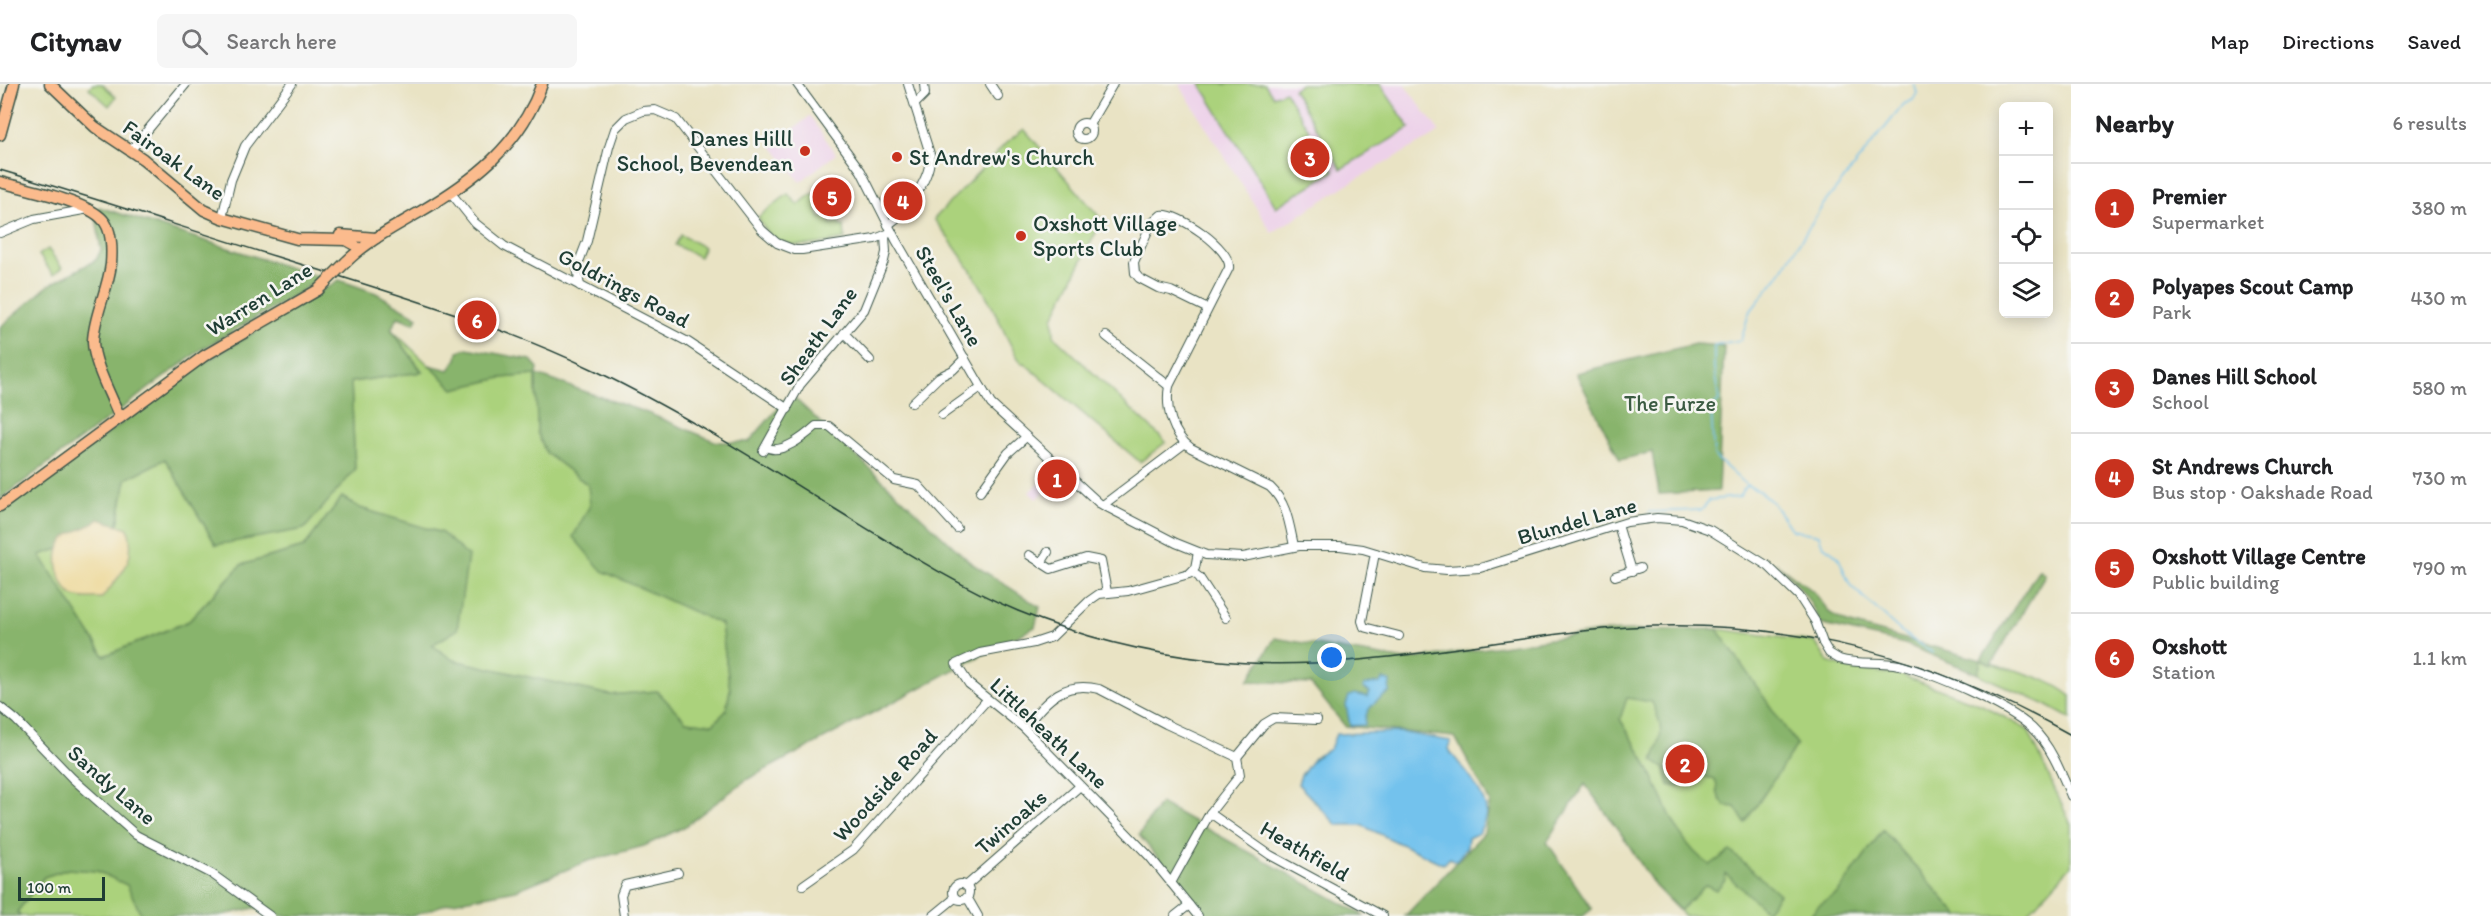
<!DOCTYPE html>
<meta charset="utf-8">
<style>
:root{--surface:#fff;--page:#f6f6f6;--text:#202124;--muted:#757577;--line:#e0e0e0;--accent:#c8321e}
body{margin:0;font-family:Itim,sans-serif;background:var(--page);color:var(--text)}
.controls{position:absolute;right:18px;top:18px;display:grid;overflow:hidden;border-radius:9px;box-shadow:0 3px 15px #0003}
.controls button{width:54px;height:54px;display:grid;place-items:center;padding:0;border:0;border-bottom:2px solid var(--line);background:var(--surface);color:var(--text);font:30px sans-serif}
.scale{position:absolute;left:18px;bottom:15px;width:87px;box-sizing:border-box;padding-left:6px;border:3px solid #1f3d34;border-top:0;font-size:16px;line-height:21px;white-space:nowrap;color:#1f3d34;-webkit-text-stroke:4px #f6f6f2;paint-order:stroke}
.you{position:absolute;left:1332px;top:574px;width:21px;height:21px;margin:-15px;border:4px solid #fff;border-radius:50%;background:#1a73e8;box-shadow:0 0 0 9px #1a73e833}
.badge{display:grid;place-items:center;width:39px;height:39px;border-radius:50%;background:var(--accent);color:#fff;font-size:20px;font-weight:700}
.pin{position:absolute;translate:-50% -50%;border:3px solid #fff;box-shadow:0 2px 6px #0006}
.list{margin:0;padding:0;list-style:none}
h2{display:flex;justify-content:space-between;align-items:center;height:78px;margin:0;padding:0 24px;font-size:26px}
h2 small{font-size:20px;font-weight:400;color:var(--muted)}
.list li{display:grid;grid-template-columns:39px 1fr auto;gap:18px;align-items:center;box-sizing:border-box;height:90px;padding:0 24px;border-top:2px solid var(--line)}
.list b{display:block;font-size:22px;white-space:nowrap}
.list p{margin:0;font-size:20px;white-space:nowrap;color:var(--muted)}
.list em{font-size:20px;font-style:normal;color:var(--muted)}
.icon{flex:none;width:33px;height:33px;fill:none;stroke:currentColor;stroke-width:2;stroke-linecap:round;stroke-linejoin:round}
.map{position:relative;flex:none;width:2071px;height:832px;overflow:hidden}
header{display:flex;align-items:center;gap:36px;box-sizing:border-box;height:84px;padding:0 30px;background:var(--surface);border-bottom:2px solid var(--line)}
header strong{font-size:28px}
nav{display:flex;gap:33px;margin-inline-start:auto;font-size:21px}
.search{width:420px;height:54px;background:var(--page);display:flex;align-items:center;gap:15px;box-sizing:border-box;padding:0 21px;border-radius:9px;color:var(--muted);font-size:22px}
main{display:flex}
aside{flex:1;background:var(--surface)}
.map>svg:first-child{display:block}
.built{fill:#edd1e9}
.green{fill:#abd27c;stroke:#658858;stroke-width:1.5}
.forest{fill:#88b46c;stroke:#547850;stroke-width:1.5}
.sand{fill:#eeda9e;stroke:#868c69;stroke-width:1.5}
.water{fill:#73c2ed;stroke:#498090;stroke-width:1.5}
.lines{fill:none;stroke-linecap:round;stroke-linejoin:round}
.stream{stroke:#73c2ed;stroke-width:1.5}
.minor-casing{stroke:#3d564a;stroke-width:10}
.major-casing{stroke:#3d564a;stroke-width:13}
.minor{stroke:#fff;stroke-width:8}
.major{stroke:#fbbb8d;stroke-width:10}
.rail{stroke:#1f3d34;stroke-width:1.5}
.minor-bridge-casing{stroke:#3d564a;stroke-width:10;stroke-linecap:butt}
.major-bridge-casing{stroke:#3d564a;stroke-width:13;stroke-linecap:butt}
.minor-bridge{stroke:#fff;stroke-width:8}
.major-bridge{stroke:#fbbb8d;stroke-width:10}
.poi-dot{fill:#c8321e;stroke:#f6f6f2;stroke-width:2}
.labels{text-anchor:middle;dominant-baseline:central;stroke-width:5;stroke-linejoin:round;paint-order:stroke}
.poi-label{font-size:22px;fill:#1f3d34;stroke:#f6f6f2;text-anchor:start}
.street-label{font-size:22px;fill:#1f3d34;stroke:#f6f6f2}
.park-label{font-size:22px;fill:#3b5b42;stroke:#f6f6f2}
</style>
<header>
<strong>Citynav</strong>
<div class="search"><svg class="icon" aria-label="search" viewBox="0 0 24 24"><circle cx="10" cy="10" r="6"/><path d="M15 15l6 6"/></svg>Search here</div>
<nav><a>Map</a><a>Directions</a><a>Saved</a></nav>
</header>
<main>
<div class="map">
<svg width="2071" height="832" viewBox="0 0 2071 832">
<rect width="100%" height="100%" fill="#f6f6f2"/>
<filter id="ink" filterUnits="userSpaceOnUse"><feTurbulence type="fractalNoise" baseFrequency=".0167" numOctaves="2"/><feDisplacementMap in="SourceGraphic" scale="12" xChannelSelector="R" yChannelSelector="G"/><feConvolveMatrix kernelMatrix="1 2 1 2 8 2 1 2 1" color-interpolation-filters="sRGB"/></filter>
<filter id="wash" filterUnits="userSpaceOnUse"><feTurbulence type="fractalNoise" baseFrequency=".008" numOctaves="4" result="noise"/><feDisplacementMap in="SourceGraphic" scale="24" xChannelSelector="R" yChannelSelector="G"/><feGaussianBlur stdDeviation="1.35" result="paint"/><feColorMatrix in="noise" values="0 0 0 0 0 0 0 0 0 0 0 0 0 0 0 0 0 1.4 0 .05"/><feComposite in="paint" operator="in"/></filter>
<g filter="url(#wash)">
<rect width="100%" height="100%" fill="#e9e3c4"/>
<g class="built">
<path d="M1179,0h225l36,48 -92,52 -76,49z"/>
<path d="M810,32l26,38 -36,28 -28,-36z"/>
<path d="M1056,387l9,7 -29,21 -7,-7z"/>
</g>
<g class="green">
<path d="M93,0h9l14,13 -7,9 -20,-18z"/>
<path d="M1200,0h65l8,12 12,-5 49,80 -58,36z"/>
<path d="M1301,0h79l30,44 -69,41 -48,-80z"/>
<path d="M1024,45l78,91 -49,98 1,18 112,106 -26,20 -116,-99 -2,1c-15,-21 -22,-45 -35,-67 -15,-27 -34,-53 -53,-78l72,-76z"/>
<path d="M820,108l4,14 -7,3 3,9 8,-2 3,8 8,-2 1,4h4l1,13c-32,6 -70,17 -87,-22l30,-23 10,11 12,-10z"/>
<path d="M681,151l23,12 -5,10 -24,-12z"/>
<path d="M48,165l14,19 -9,7 -14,-20z"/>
<path d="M391,245l63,60 47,-11 35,-3 1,57 9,21 42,32 15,86 118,53 9,66 -4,21 -13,13 -27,-3 -29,-30 -47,4 -157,-35 -22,-15 11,-112 -82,-25 -18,-11 -38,50 -63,18 -52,56 -85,35 -65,-101 78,-25 9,-51 39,-20 51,86 139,-75 -4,-88 72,-10z"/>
<path d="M1717,545l98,13 13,20 23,7 50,6 81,30 46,25 43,95v41l-46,50h-66l-76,-86 -45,63 -19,12 -10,11h-125l-29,-30 -30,-47 -40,-55 6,-95z"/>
<path d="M1981,576c12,6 24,8 37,11 20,6 37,12 53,25v23l-25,-14 -68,-31z"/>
<path d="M68,785l29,2 30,14 15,31h-122l-3,-4 27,-35z"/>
</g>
<g class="forest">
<path d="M99,123l220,70 -17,14 -100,58 -202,150v-172l49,-42 47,-25 5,-10 -5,-33z"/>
<path d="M339,196l37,13 42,24 -4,6 -16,-6 -7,12 31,43 -71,10 4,88 -51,59 -88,16 -51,-86 -39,20 -9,51 -77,25 64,101 85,-35 52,-56 63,-18 38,-50 18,11 82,25 26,23 -11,74 -25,15 21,15 157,35 47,-4 29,30 27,3 13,-13 4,-21 -9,-66 -119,-53 -29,-34 17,-32 -2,-20 -42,-32 -9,-21 -1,-57 -35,3 -47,11 -25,-24 20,5 8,-11 1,-7 9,-4 64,12 7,8 -1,7 113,39 67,28h32l41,-48 181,169 69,44 -5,20 -289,153 -62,47 -40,19 -56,15 -72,29 -68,13 -35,13h-130l-28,-8 -37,8h-76l-15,-31 -30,-14 -29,-2 -24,8 -27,35 3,4h-20v-404l207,-151z"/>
<path d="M1695,260l29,2 -6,145 -59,3 -7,-42 -32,8 -44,-87z"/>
<path d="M1776,479l38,29 16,21 17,10 134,37 58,-91 6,6 -54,90 -10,-5 -3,14 -73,-30 -85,-20c-9,-25 -24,-43 -44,-61z"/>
<path d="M1717,545l80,116 -52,78 -10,-16 -10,-1c-19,-21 8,-28 -36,-31l-9,12 -11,-2 -4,-16 -12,-8c10,-28 11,-31 -1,-59l-25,-4 -7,21c7,12 15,24 22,36 20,36 32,87 68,110l20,-14 49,43 -13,17 -40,-37 -1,6 -9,10 -10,-5 -26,25 -25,-24 -30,-47 -40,-55 -38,58 45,67 -9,7h-178l79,-83 6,-31 -35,-65 -110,-11 -34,-42 -63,-3 27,-43 130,22 194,-28z"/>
<path d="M1160,719l205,113h-160l-66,-81z"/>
<path d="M1883,746l76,86h-150l10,-11 19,-12z"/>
</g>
<path class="sand" d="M99,435l29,9c9,35 -6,44 -26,70 -8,0 -21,1 -28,-2 -15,-8 -21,-38 -13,-52 8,-15 27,-14 38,-25z"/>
<g class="water">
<path d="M1382,595l8,2 -1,12c-13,7 -25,16 -24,32l-15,1 -4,-21 3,-9 6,-2 12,3 3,-5 -7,-4 1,-3 16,-2z"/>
<path d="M1400,648l51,9 -3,8c11,15 41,47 38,66 -1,6 -5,13 -7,18l-11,5 -1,9 -11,14 -6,-3 -7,6 -82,-39h-24l-39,-41 3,-9 13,-17 16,-9 6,-15z"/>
</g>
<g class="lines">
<g class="stream">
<path d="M1914,0l3,9 -4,7 -9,4 -81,101 -44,70 -30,38 -8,27 -27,5v24l5,32 -8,8 3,47 32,29 13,6 13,11 20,28 27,5c2,14 10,12 18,21 3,2 10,24 14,30l53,48 29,19"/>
<path d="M1649,428l53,-2 7,-10 30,-3 7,-11"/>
</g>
</g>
</g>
<g filter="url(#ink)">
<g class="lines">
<defs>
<g id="minor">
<path d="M797,0l64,87 35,69 95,164 108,99 77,40 30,12 37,2 56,-11h41l23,3 62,19 22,2 33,-2 147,-46 30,-4 25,2 28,10 58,36 31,30 16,25"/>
<path d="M990,0l8,12"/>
<path d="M915,20l10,-10 -1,-10"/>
<circle cx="1084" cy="47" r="8"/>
<path d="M1089,41l24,-41"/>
<path d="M131,66l55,-66"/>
<path d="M451,109l24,30 29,23 184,96 100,67"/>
<path d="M222,134l9,-38 14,-34 47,-62"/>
<path d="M888,141c19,-13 44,-48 42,-71l-22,-70"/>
<path d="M0,149l34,-14 55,-10"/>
<path d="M580,202l-3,-19 10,-26 22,-94 6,-18 11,-11 17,-7 12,-1 21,9 86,111 15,13 18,7h7l73,-11 17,-7"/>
<path d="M1208,225l-37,-18 -13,-3 -19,-10 -4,-5 -1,-11 17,-38 10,-9c17,-3 71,34 68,53l-60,118c-4,22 3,48 22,62l79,39c17,16 19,36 24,59"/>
<path d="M844,249l26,27"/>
<path d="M1106,252l63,50"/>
<path d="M912,319l27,-26 14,-7 12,-12"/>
<path d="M942,331l39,-28"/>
<path d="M766,363c14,9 39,-11 50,-21h13l65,54 24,5 39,43"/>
<path d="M763,367l37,-66 64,-75 20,-49 2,-9 -1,-16"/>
<path d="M980,408l28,-39 18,-16"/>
<path d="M1103,421l81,-61"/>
<path d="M1618,441l14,46"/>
<path d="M1375,469l-13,68 2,6 35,9"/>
<path d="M1029,471l22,14 35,-11 15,3 6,31"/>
<path d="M1041,479l7,-11"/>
<path d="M1192,488l7,5 27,41"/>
<path d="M1615,492l25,-8"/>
<path d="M1823,559l6,10 10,6c20,6 40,2 60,6 34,8 108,40 133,63 19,18 29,44 39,68"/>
<path d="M0,623l16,13 56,58 64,57 76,39 58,42"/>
<path d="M1024,644c22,-26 37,-48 75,-39l67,35 71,33 3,18 -30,38 -39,70"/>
<path d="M1237,673l27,-33 10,-6 43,2"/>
<path d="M1210,729l60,42 113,61"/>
<circle cx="961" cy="808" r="8"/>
<path d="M803,801l50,-35 134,-150"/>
<path d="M966,802l114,-100"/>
<path d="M967,813l11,19"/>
<path d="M624,832l-3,-21 4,-10 53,-12"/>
<path d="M933,832l22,-18"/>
<path d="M1175,832l14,-11"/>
<path d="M1198,832l-48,-59 -126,-129 -55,-44 -13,-20 24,-11 54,-10 18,-6 37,-36 10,-7 29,-3 61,-17 6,-6 3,-16"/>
</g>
<g id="major">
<path d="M50,0l45,43 48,32 61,51 18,8 75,21 49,1 9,5 4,5"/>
<path d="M0,51l14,-51"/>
<path d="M0,98c25,7 87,19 103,38 9,10 9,31 8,44 -3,26 -17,51 -18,77 0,22 19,56 27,77"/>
<path d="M340,151l36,3"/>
<path d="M346,178c21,-21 47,-34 72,-49 55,-32 102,-67 124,-129"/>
<path d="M0,422l204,-150 114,-66"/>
</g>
</defs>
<use href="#minor" class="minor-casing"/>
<use href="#major" class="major-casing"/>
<use href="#minor" class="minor"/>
<use href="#major" class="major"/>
<path class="rail" d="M0,86c95,28 190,60 284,89 106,33 212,64 312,112 82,40 161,89 239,138 59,36 119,75 183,102 61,25 126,42 192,49 125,14 250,-15 373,-29 178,-20 333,17 488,104"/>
<defs>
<path id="minor-bridge" d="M1815,537l8,22"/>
<path id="major-bridge" d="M318,206l28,-28"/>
</defs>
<use href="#minor-bridge" class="minor-bridge-casing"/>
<use href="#major-bridge" class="major-bridge-casing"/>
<use href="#minor-bridge" class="minor-bridge"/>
<use href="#major-bridge" class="major-bridge"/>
</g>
</g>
<g class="poi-dot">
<circle cx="805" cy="67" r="6"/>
<circle cx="897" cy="73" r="6"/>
<circle cx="1021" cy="152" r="6"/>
</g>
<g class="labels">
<g class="poi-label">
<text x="793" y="54" text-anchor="end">Danes Hilll<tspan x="793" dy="25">School, Bevendean</tspan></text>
<text x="909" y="73">St Andrew's Church</text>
<text x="1033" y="139">Oxshott Village<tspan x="1033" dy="25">Sports Club</tspan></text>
</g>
<g class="street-label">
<text transform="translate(174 76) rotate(36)">Fairoak Lane</text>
<text transform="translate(624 204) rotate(28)">Goldrings Road</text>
<text transform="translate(949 212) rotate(60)">Steel's Lane</text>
<text transform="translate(259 215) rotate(-32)">Warren Lane</text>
<text transform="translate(818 252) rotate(-54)">Sheath Lane</text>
<text transform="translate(1577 437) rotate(-16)">Blundel Lane</text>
<text transform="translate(1049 649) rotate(43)">Littleheath Lane</text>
<text transform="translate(112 701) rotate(41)">Sandy Lane</text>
<text transform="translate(885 701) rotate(-48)">Woodside Road</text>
<text transform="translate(1011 738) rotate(-41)">Twinoaks</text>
<text transform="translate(1305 767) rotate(30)">Heathfield</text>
</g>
<g class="park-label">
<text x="1670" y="319">The Furze</text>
</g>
</g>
</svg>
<div class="controls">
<button>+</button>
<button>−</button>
<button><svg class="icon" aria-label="locate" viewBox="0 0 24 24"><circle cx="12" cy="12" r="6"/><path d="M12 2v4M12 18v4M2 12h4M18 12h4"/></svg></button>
<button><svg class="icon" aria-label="layers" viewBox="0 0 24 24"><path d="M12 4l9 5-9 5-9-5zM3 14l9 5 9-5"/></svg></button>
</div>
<div class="scale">100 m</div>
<div class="you"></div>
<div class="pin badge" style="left:1057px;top:395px">1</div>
<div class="pin badge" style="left:1685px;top:680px">2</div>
<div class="pin badge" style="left:1310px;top:74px">3</div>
<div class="pin badge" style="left:903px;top:117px">4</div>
<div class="pin badge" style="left:832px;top:113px">5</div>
<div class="pin badge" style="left:477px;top:236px">6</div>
</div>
<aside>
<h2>Nearby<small>6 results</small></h2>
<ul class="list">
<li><span class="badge">1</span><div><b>Premier</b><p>Supermarket</p></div><em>380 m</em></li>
<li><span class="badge">2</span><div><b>Polyapes Scout Camp</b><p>Park</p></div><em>430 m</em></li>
<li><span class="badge">3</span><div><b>Danes Hill School</b><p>School</p></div><em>580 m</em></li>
<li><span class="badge">4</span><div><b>St Andrews Church</b><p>Bus stop · Oakshade Road</p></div><em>730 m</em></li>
<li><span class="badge">5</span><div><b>Oxshott Village Centre</b><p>Public building</p></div><em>790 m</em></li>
<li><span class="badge">6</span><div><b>Oxshott</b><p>Station</p></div><em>1.1 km</em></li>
</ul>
</aside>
</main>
